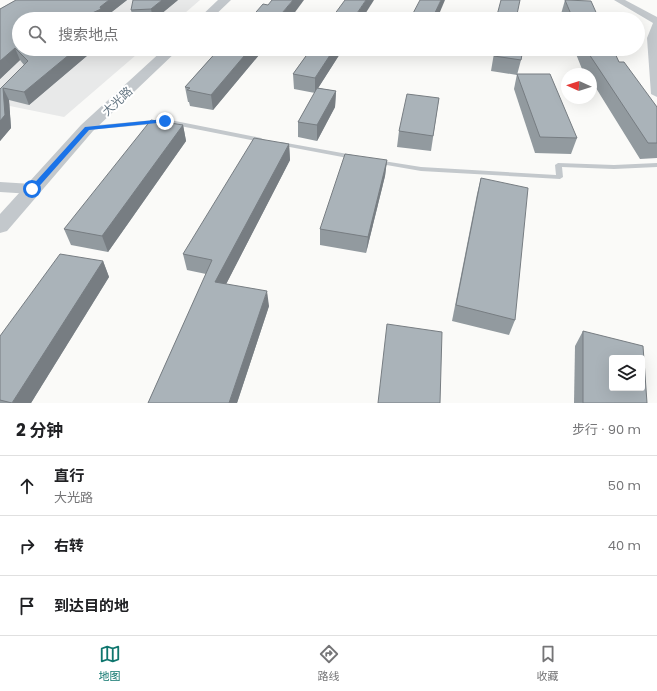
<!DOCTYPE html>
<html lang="zh">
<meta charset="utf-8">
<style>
:root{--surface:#fff;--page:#f6f6f6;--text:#202124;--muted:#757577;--line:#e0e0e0;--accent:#0f766e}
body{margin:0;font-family:Poppins,"Noto Sans SC",sans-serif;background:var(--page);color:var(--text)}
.controls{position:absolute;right:12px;bottom:12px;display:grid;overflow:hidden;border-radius:4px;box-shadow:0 4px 16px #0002}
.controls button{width:36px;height:36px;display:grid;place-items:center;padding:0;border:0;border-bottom:1px solid var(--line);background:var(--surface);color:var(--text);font:20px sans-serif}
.compass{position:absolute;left:561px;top:68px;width:36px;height:36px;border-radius:50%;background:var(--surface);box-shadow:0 4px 16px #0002;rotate:273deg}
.stop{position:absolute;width:12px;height:12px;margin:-9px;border:3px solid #1a73e8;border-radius:50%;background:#fff}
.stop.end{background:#1a73e8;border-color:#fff;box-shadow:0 1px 4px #0008}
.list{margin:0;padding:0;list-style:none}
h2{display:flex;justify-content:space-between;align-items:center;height:52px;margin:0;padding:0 16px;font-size:17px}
h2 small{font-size:13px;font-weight:400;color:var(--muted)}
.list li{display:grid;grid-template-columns:26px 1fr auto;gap:12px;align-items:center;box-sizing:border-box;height:60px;padding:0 16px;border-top:1px solid var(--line)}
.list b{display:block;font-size:15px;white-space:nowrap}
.list p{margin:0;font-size:13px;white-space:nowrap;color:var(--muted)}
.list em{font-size:13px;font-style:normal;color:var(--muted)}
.icon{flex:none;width:22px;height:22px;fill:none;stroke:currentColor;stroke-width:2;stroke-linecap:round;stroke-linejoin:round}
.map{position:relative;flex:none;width:657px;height:403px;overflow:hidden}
.search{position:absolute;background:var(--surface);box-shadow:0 4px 16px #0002;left:12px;right:12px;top:12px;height:44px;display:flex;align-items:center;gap:10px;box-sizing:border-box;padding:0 14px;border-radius:22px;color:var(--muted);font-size:15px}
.sheet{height:232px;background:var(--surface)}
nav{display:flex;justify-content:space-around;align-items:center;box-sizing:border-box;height:56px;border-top:1px solid var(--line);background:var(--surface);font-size:11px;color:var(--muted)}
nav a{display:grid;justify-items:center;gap:2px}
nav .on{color:var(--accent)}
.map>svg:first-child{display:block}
.built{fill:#e8e9e9}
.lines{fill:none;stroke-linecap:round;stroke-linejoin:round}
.service{fill:#c3c8cc;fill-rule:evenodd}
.minor{fill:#c3c8cc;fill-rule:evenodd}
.tertiary{fill:#c3c8cc;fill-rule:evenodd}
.wall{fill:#929a9f}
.shaded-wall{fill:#777d82}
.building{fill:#aab3b9;stroke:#777d82;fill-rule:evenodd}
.route{fill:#1a73e8}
.labels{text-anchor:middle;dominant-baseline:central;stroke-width:4;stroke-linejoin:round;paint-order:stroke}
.street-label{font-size:12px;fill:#657683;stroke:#fff}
</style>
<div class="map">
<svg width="657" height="403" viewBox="0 0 657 403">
<rect width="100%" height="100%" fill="#fafaf8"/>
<g class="built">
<path d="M86,0h114l-22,19h-121z"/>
<path d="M0,39l19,10h124l-79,68 -64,-13z"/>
</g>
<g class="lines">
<g class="service">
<path d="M165,119l96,19 3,2 -3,2 -96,-19 -77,7 -3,-2 3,-2z"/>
<path d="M281,142l72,13 3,2 -3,2 -74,-14 -1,-1 1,-1z"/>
<path d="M377,160l44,7 135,8 -1,-10 3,-2 56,2 43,-2v4l-43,2 -52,-2 1,10 -3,2 -139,-8 -46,-8 -1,-1 1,-1z"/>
</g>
<g class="minor">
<path d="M614,0h11l32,17v80l-6,-3 -4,-56 6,-15z"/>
<path d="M0,182l32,2 5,2 2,3 -2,3 -5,2 -32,-2z"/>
</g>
<g class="tertiary">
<path d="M218,0h13l-20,19h-13z"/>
<path d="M164,49h15l-86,82 -86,100 -7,2v-19l81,-89z"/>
</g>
</g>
<g class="wall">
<path d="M16,0h111l-23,18v1h-85l69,36 -59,50 -20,-5 2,28 -11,13v-52l24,-24 -4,-5 -20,19v-70z"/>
<path d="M178,0l-23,19h-22l-2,-9z"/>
<path d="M565,0l34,19h-36l-2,-5z"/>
<path d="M219,49h45l-51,61 -23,-4 -1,-4h-1l-3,-15z"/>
<path d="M311,49h32l-25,39 18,3 -1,16 -18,34 -19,-4v-15l17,-29 -21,-4 -1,-15z"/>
<path d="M493,49h30l-2,11 -4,15 -26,-4 3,-18h-2z"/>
<path d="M574,49h39l6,13 38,45v51l-17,1 -49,-79v-6h-4l-3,-5h-2z"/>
<path d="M517,74l60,64 -6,16 -36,-1 -21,-64z"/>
<path d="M439,98l-8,53 -34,-4 2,-16z"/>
<path d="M183,125l3,16 -78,111 -37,-7 -7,-16z"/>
<path d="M289,144l1,16 -64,124 43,22 -32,97h-89l58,-129 -19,-4 -4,-16z"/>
<path d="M387,160l-2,16 -19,77 -46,-8v-16z"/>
<path d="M481,178l34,142 -6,15 -57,-14 25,-127z"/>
<path d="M103,261l6,16 -78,126h-31v-67z"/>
<path d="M583,331l64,72h-73l1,-57z"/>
</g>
<g class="shaded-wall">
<path d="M109,0h18l-23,18v1h-25l21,-12z"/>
<path d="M162,0h16l-23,19h-2l-2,-10z"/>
<path d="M293,0h11l-14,19h-13z"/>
<path d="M366,0h8l-12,19h-9z"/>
<path d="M441,0h4l-8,19h-5z"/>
<path d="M15,48l5,12 -20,19v-18z"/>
<path d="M76,49h10l2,6 -59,50 -5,-13z"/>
<path d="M250,49h14l-51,61 -2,-15z"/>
<path d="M334,49h9l-28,44v-15z"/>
<path d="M3,88l6,12 2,28 -11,13v-20z"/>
<path d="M336,91l-1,16 -18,34v-16z"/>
<path d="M183,125l3,16 -78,111 -6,-16z"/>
<path d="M289,144l1,16 -71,138 -4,-16z"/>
<path d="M387,160l-2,16 -19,77 2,-16z"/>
<path d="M103,261l6,16 -78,126h-19z"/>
<path d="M267,291l2,15 -32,97h-8z"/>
</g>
<g class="building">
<path d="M16,0h93l-9,7 1,2 -22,10h-60v30h57l-52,43 -21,-4 2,27 -5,6v-32l28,-28 -13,-13 -15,13v-52z"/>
<path d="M133,0h29l-11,9 -20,1z"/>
<path d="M272,0h21l-16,19h-27l13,-15 5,1z"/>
<path d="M345,0h21l-13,19h-22z"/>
<path d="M420,0h21l-9,19h-22z"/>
<path d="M501,0h19l-4,19h-20z"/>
<path d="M565,0l26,1 8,18h-26z"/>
<path d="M219,49h31l-39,46 -24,-5 3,-2 -5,-1z"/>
<path d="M311,49h23l-19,29 -22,-4z"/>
<path d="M495,49h28l-2,11 -27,-4z"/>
<path d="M585,49h28l6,13h5l33,45v36h-9l-59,-89h-2z"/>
<path d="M517,74h33l27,64 -37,-1z"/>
<path d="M317,88l19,3 -19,34 -19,-3z"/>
<path d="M407,94l32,4 -6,38 -34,-5z"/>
<path d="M151,120l32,5 -81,111 -38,-7z"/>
<path d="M254,138l35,6 -74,138 52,9 -38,112h-81l64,-143 -29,-6z"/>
<path d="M345,154l42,6 -19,77 -48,-8z"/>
<path d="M481,178l47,10 -13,132 -59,-15z"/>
<path d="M60,254l43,7 -91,142 -12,-3v-64z"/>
<path d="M387,324l55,8 -2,71h-62z"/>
<path d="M583,331l60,15 4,57h-64zM612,358h30v30h-30z"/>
</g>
<path class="route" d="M165,119l2,3 -78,8 -54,61 -6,-2 56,-62z"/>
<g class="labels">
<g class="street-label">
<text transform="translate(117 101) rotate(-43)">大光路</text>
</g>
</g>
</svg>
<div class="controls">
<button><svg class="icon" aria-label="layers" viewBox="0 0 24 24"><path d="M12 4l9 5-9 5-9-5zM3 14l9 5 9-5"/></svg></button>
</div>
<svg class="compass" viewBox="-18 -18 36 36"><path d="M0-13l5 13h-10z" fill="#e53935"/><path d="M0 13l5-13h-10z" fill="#757577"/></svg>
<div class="stop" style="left:32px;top:189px"></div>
<div class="stop end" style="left:165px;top:121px"></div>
<div class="search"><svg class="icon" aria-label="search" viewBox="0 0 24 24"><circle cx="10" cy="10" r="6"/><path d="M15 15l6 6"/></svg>搜索地点</div>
</div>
<section class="sheet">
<h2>2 分钟<small>步行 · 90 m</small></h2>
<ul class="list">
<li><svg class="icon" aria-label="ahead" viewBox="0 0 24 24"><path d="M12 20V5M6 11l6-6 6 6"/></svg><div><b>直行</b><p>大光路</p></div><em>50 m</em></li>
<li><svg class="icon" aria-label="right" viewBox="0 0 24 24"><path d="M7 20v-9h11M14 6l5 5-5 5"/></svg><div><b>右转</b></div><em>40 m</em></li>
<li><svg class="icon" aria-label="arrive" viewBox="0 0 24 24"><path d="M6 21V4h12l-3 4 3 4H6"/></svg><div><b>到达目的地</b></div></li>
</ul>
</section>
<nav>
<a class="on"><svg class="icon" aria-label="map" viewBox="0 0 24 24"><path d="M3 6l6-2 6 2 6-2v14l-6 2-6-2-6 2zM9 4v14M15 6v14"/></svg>地图</a>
<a><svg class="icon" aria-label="directions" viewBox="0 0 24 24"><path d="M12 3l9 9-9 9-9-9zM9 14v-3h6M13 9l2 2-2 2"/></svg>路线</a>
<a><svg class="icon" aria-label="saved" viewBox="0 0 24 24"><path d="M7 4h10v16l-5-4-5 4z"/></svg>收藏</a>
</nav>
